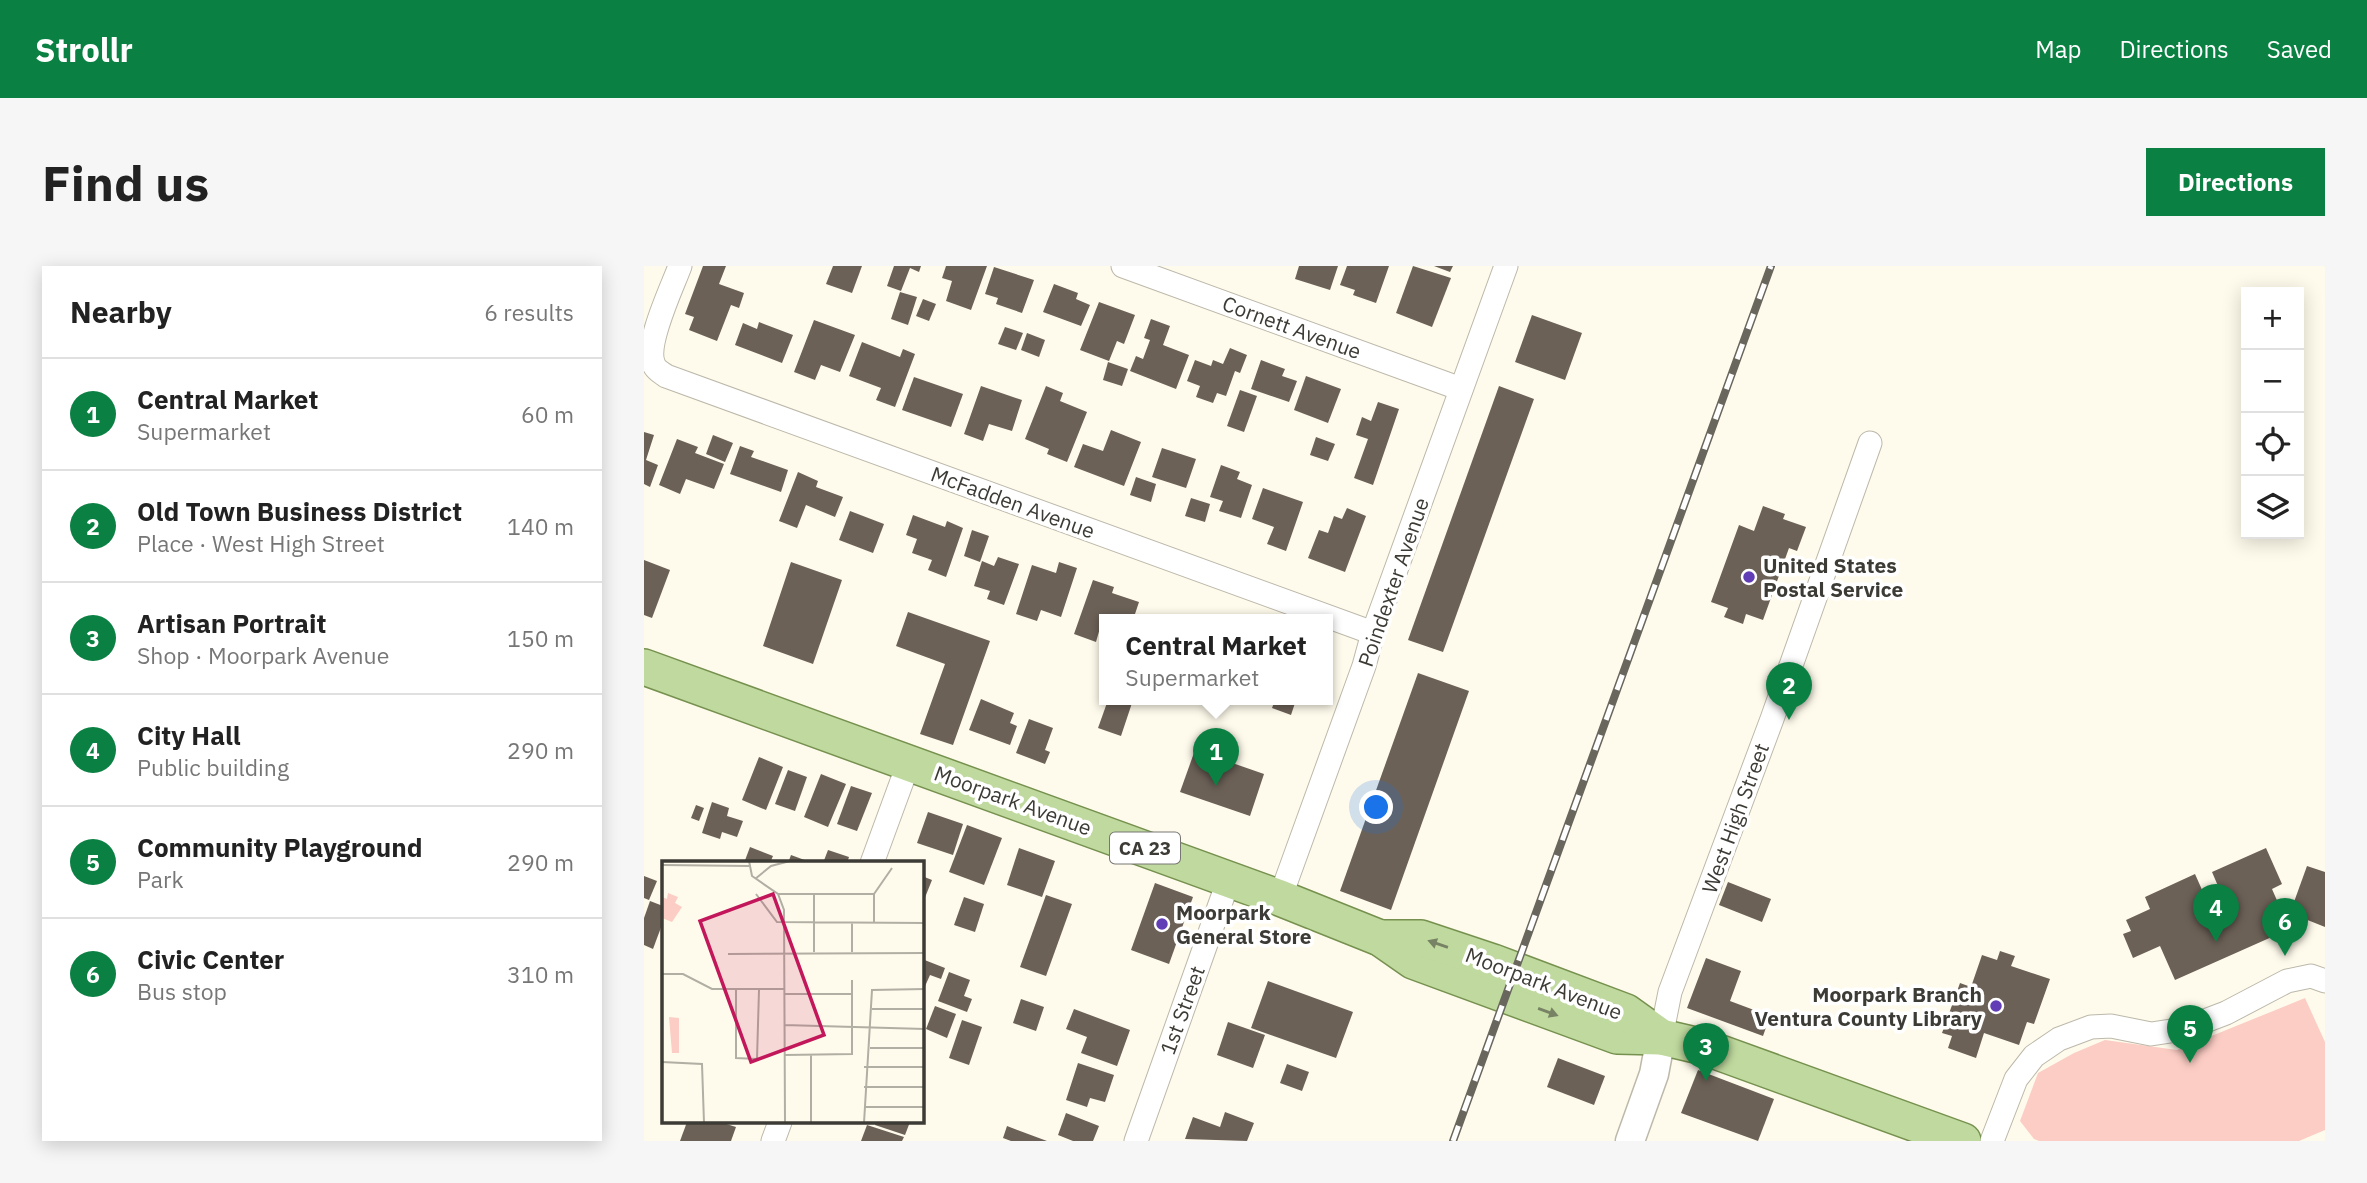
<!DOCTYPE html>
<meta charset="utf-8">
<style>
:root{--surface:#fff;--page:#f6f6f6;--text:#222;--muted:#767676;--line:#e0e0e0;--accent:#0b8043}
body{margin:0;font-family:"IBM Plex Sans",sans-serif;background:var(--page);color:var(--text)}
.controls{position:absolute;right:21px;top:21px;display:grid;overflow:hidden;border-radius:0px;box-shadow:0 4px 18px #0003}
.controls button{width:63px;height:63px;display:grid;place-items:center;padding:0;border:0;border-bottom:2px solid var(--line);background:var(--surface);color:var(--text);font:35px sans-serif}
.you{position:absolute;left:733px;top:542px;width:24px;height:24px;margin:-18px;border:5px solid #fff;border-radius:50%;background:#1a73e8;box-shadow:0 0 0 10px #1a73e833}
.badge{display:grid;place-items:center;width:46px;height:46px;border-radius:50%;background:var(--accent);color:#fff;font-size:23px;font-weight:700}
.pin{position:absolute;translate:-50% -58px;filter:drop-shadow(0 2px 4px #0008)}
.pin::after{content:'';position:absolute;top:37px;width:24px;height:21px;background:inherit;clip-path:polygon(0 0,100% 0,50% 100%)}
.popup{position:absolute;left:455px;top:348px;width:234px;height:91px;box-sizing:border-box;display:grid;place-content:center;border-radius:0px;background:var(--surface);filter:drop-shadow(0 2px 5px #0005);font-size:23px;white-space:nowrap;color:var(--muted)}
.popup b{font-size:26px;color:var(--text)}
.popup::after{content:'';position:absolute;left:50%;top:100%;margin-left:-14px;border:14px solid transparent;border-top-color:var(--surface)}
.list{margin:0;padding:0;list-style:none}
h2{display:flex;justify-content:space-between;align-items:center;height:91px;margin:0;padding:0 28px;font-size:30px}
h2 small{font-size:23px;font-weight:400;color:var(--muted)}
.list li{display:grid;grid-template-columns:46px 1fr auto;gap:21px;align-items:center;box-sizing:border-box;height:112px;padding:0 28px;border-top:2px solid var(--line)}
.list b{display:block;font-size:26px;white-space:nowrap}
.list p{margin:0;font-size:23px;white-space:nowrap;color:var(--muted)}
.list em{font-size:23px;font-style:normal;color:var(--muted)}
.icon{flex:none;width:38px;height:38px;fill:none;stroke:currentColor;stroke-width:2;stroke-linecap:round;stroke-linejoin:round}
.map{position:relative;flex:none;width:1681px;height:875px;overflow:hidden;border-radius:0px}
header{display:flex;align-items:center;gap:42px;box-sizing:border-box;height:98px;padding:0 35px;background:var(--accent);color:#fff}
header strong{font-size:33px}
nav{display:flex;gap:38px;margin-inline-start:auto;font-size:24px}
.intro{display:flex;align-items:center;justify-content:space-between;box-sizing:border-box;height:168px;padding:0 42px}
h1{margin:0;font-size:49px}
.button{padding:18px 32px;border-radius:0px;background:var(--accent);color:#fff;font-size:24px;font-weight:700}
main{display:flex;gap:42px;padding:0 42px}
aside{flex:1;background:var(--surface);border-radius:0px;box-shadow:0 4px 18px #0003}
.map>svg:first-child{display:block}
.green{fill:#fccdc4}
.building{fill:#6c6157}
.lines{fill:none;stroke-linecap:round;stroke-linejoin:round}
.minor-casing{stroke:#bcb8aa;stroke-width:25}
.tertiary-casing{stroke:#bcb8aa;stroke-width:31}
.primary-casing{stroke:#76914f;stroke-width:38}
.minor{stroke:#fff;stroke-width:23}
.tertiary{stroke:#fff;stroke-width:28}
.primary{stroke:#bfd99e;stroke-width:35}
.rail-casing{stroke:#69665e;stroke-width:8}
.rail{stroke:#fff;stroke-width:5;stroke-dasharray:16;stroke-linecap:butt}
.oneway{fill:#788264}
.poi-dot{fill:#613eb6;stroke:#fff;stroke-width:2.5}
.labels{text-anchor:middle;dominant-baseline:central;stroke-width:7;stroke-linejoin:round;paint-order:stroke}
.shield{fill:#fff;stroke:#777672;stroke-width:2}
.shield-label{font-size:19px;font-weight:bold;fill:#3d3b35}
.street-label{font-size:21px;fill:#3d3b35;stroke:#fff}
.poi-label{font-size:21px;font-weight:bold;fill:#3d3b35;stroke:#fff;text-anchor:start}
.inset-road{fill:none;stroke:#b1aea3;stroke-width:2}
.view{fill:#c2185b;fill-opacity:0.15;stroke:#c2185b;stroke-width:3.5}
.inset-edge{fill:none;stroke:#3d3b35;stroke-width:3.5}
</style>
<header>
<strong>Strollr</strong>
<nav><a>Map</a><a>Directions</a><a>Saved</a></nav>
</header>
<div class="intro"><h1>Find us</h1><a class="button">Directions</a></div>
<main>
<aside>
<h2>Nearby<small>6 results</small></h2>
<ul class="list">
<li><span class="badge">1</span><div><b>Central Market</b><p>Supermarket</p></div><em>60 m</em></li>
<li><span class="badge">2</span><div><b>Old Town Business District</b><p>Place · West High Street</p></div><em>140 m</em></li>
<li><span class="badge">3</span><div><b>Artisan Portrait</b><p>Shop · Moorpark Avenue</p></div><em>150 m</em></li>
<li><span class="badge">4</span><div><b>City Hall</b><p>Public building</p></div><em>290 m</em></li>
<li><span class="badge">5</span><div><b>Community Playground</b><p>Park</p></div><em>290 m</em></li>
<li><span class="badge">6</span><div><b>Civic Center</b><p>Bus stop</p></div><em>310 m</em></li>
</ul>
</aside>
<div class="map">
<svg width="1681" height="875" viewBox="0 0 1681 875">
<rect width="100%" height="100%" fill="#fffbec"/>
<path class="green" d="M1661,732l20,44v88l-26,11h-260l-5,-2 -14,-18 18,-48 36,-20 31,-13 72,10z"/>
<g class="building">
<path d="M59,0h23l-7,18 25,9 -5,15 -8,-3 -14,36 -28,-11 5,-13 -9,-3z"/>
<path d="M189,0h29l-10,27 -26,-9z"/>
<path d="M250,0h27l-2,6 -9,-4 -9,23 -14,-5z"/>
<path d="M302,0h41l-16,44 -25,-9 6,-20 -10,-3z"/>
<path d="M655,0h39l-8,24 -35,-11z"/>
<path d="M703,0h42l-13,37 -23,-8 2,-5 -15,-5z"/>
<path d="M769,0l38,12 -19,49 -36,-14z"/>
<path d="M790,0h19l-3,6z"/>
<path d="M350,1l40,13 -12,33 -26,-9 2,-6 -13,-4z"/>
<path d="M410,18l24,9 -2,6 14,6 -9,21 -38,-14z"/>
<path d="M256,26l17,5 -9,28 -17,-6z"/>
<path d="M279,33l13,5 -7,17 -13,-5z"/>
<path d="M455,36l36,13 -11,29 -7,-3 -8,20 -29,-11z"/>
<path d="M888,49l50,18 -17,47 -50,-18z"/>
<path d="M507,53l19,7 -7,19 26,10 -13,34 -46,-18 6,-15 7,3 7,-19 -6,-2z"/>
<path d="M170,54l41,15 -15,37 -19,-7 -6,15 -21,-8z"/>
<path d="M115,56l34,13 -11,28 -47,-18 8,-22 14,6z"/>
<path d="M361,61l18,6 -7,17 -18,-6z"/>
<path d="M383,67l18,7 -6,17 -18,-7z"/>
<path d="M218,76l38,15 3,-8 12,5 -20,53 -19,-7 5,-12 -32,-12z"/>
<path d="M586,82l17,7 -7,18 -5,-2 -9,25 -9,-3 -4,10 -17,-6 4,-11 -13,-5 8,-21 16,6 2,-6 10,4z"/>
<path d="M617,94l24,9 -3,7 15,5 -8,21 -38,-13z"/>
<path d="M464,96l20,7 -6,17 -19,-6z"/>
<path d="M662,110l35,13 -13,34 -34,-13z"/>
<path d="M270,111l49,17 -12,33 -49,-17z"/>
<path d="M337,120l41,14 -10,31 -23,-7 -6,17 -19,-7z"/>
<path d="M402,120l17,7 -3,8 27,11 -20,50 -20,-8 2,-5 -24,-10z"/>
<path d="M855,120l35,13 -91,253 -35,-12z"/>
<path d="M596,124l17,6 -13,36 -17,-6z"/>
<path d="M734,136l21,7 -26,76 -19,-7 14,-39 -12,-4 6,-18 9,4z"/>
<path d="M467,164l30,12 -17,44 -50,-19 9,-23 20,7z"/>
<path d="M0,166l10,3 -8,25 12,5 -8,22 -6,-3z"/>
<path d="M69,169l20,8 -8,19 -19,-8z"/>
<path d="M672,171l19,7 -7,17 -18,-6z"/>
<path d="M33,173l21,8 -3,6 29,11 -10,25 -28,-10 -6,15 -21,-9z"/>
<path d="M96,180l14,5 -3,6 37,13 -7,22 -51,-18z"/>
<path d="M518,182l34,11 -10,29 -34,-11z"/>
<path d="M577,199l19,7 -3,7 15,6 -11,33 -22,-7 4,-10 -13,-4z"/>
<path d="M154,206l20,9 -2,6 27,10 -8,20 -29,-12 -9,23 -18,-7z"/>
<path d="M492,211l20,7 -5,18 -21,-7z"/>
<path d="M619,222l40,14 -17,49 -19,-7 7,-17 -22,-8z"/>
<path d="M547,232l19,6 -5,18 -20,-6z"/>
<path d="M1119,240l22,8 -2,5 23,8 -9,24 -8,-3 -26,72 -17,-6 -3,10 -19,-7 4,-9 -17,-6 28,-77 15,6z"/>
<path d="M703,242l19,8 -21,56 -37,-14 11,-28 9,3 6,-17 8,3z"/>
<path d="M206,245l34,13 -11,29 -34,-13z"/>
<path d="M269,249l32,12 2,-6 16,7 -17,49 -18,-7 4,-10 -20,-7 5,-14 -11,-4z"/>
<path d="M328,264l17,6 -9,26 -16,-6z"/>
<path d="M354,291l21,7 -15,41 -17,-6 3,-8 -16,-5 8,-25 12,5z"/>
<path d="M0,294l26,10 -18,48 -8,-3z"/>
<path d="M147,296l51,18 -29,84 -50,-18z"/>
<path d="M415,296l18,6 -16,49 -20,-7 -4,11 -21,-7 16,-49 24,8z"/>
<path d="M449,314l21,7 -2,6 27,9 -6,18h-29v9l-4,-1 -4,14 -22,-8z"/>
<path d="M264,346l82,29 -37,104 -33,-11 25,-70 -49,-18z"/>
<path d="M774,407l51,18 -78,219 -51,-19z"/>
<path d="M337,433l33,14 -4,10 7,3 -7,19 -41,-15z"/>
<path d="M464,434h25l-12,36 -23,-8z"/>
<path d="M631,434h21l-5,15 -19,-7z"/>
<path d="M385,453l24,9 -8,22 5,2 -5,12 -29,-11z"/>
<path d="M551,484l69,24 -14,42 -70,-24z"/>
<path d="M115,491l24,10 -17,43 -24,-10z"/>
<path d="M144,504l19,7 -12,34 -20,-7z"/>
<path d="M177,508l25,10 -18,43 -24,-10z"/>
<path d="M207,520l21,7 -15,38 -20,-7z"/>
<path d="M68,536l17,6 -2,8 16,5 -6,16 -15,-5 -2,7 -18,-6z"/>
<path d="M52,539l8,3 -5,13 -8,-3z"/>
<path d="M284,546l35,12 -10,31 -36,-12z"/>
<path d="M323,559l35,13 -18,47 -35,-13z"/>
<path d="M106,581l23,9 -3,7h-26z"/>
<path d="M375,582l36,13 -13,36 -35,-12z"/>
<path d="M1622,582l16,36 -10,5 10,23 -7,2 8,18 -108,48 -15,-34 -27,12 -10,-24 8,-3 -5,-11 24,-11 -5,-12 50,-23 8,18 15,-6 -6,-14z"/>
<path d="M184,584l21,7 -2,6h-24z"/>
<path d="M147,589l19,7v1h-22z"/>
<path d="M1663,600l18,6v55l-35,-14z"/>
<path d="M0,610l13,5 -8,19 -5,-2z"/>
<path d="M278,610l10,4 -10,25z"/>
<path d="M1084,616l43,17 -9,23 -43,-17z"/>
<path d="M511,617l38,14 -24,67 -38,-14z"/>
<path d="M402,629l26,9 -26,72 -26,-9z"/>
<path d="M320,631l20,7 -9,28 -21,-7z"/>
<path d="M6,635l13,5v16l-10,27 -9,-4v-27z"/>
<path d="M1356,685l15,5 -4,10 39,13 -16,45 -7,-2 -8,23 -35,-12 -8,25 -28,-10 4,-12 -10,-3 18,-50 11,4 11,-32 15,5z"/>
<path d="M1062,692l35,13 -11,30 40,15 -7,20 -76,-28z"/>
<path d="M278,693l23,9 -4,11 -11,-4 -8,18z"/>
<path d="M305,706l21,8 -6,16 8,3 -5,13 -29,-11z"/>
<path d="M624,715l85,31 -17,46 -85,-30z"/>
<path d="M377,733l23,8 -8,24 -23,-8z"/>
<path d="M291,740l21,8 -9,24 -21,-9z"/>
<path d="M430,743l56,21 -13,36 -36,-13 6,-16 -21,-8z"/>
<path d="M318,754l20,7 -13,38 -20,-7z"/>
<path d="M584,756l37,13 -12,33 -36,-13z"/>
<path d="M914,792l47,18 -11,29 -47,-18z"/>
<path d="M434,797l36,12 -9,27 -15,-4 -3,9 -21,-7z"/>
<path d="M643,798l22,8 -7,19 -22,-8z"/>
<path d="M1054,804l76,29 -16,42 -77,-28z"/>
<path d="M581,846l29,11 -7,18 -62,-2 8,-22 27,10z"/>
<path d="M422,847l33,13 -6,15h-20l-15,-6z"/>
<path d="M43,856h33l16,5 -5,14h-51z"/>
<path d="M232,856h34l-5,13 -30,-10z"/>
<path d="M223,859l37,12 -2,4h-41z"/>
<path d="M363,860l40,15h-36l-8,-3z"/>
</g>
<g class="lines">
<defs>
<g id="minor">
<path d="M36,0c-8,22 -36,79 -26,99 2,5 8,8 12,11l707,257"/>
<path d="M479,0l338,123"/>
<path d="M228,597l37,-101"/>
<path d="M636,632l84,-232 9,-33 133,-367"/>
<path d="M1017,771l9,-45 102,-273 98,-276"/>
<path d="M129,875l7,-19"/>
<path d="M492,875l93,-262"/>
<path d="M1348,875l24,-62 18,-23 25,-17 32,-12 20,-1 40,8 33,-5 42,-16 61,-32 24,-5 14,5"/>
</g>
<path id="tertiary" d="M986,875l24,-67 7,-37"/>
<g id="primary">
<path d="M0,401l636,231 100,40 33,23 204,75 44,1 43,10 259,94"/>
<path d="M736,672h41l72,24 133,50 35,25"/>
</g>
</defs>
<use href="#minor" class="minor-casing"/>
<use href="#tertiary" class="tertiary-casing"/>
<use href="#primary" class="primary-casing"/>
<use href="#minor" class="minor"/>
<use href="#tertiary" class="tertiary"/>
<use href="#primary" class="primary"/>
<defs>
<path id="rail" d="M809,875l318,-875"/>
</defs>
<use href="#rail" class="rail-casing"/>
<use href="#rail" class="rail"/>
</g>
<defs><path id="oneway-solid" d="M-6-.8H1V-3.2L6.5 0L1 3.2V.8H-6Z" transform="scale(1.75)"/></defs>
<g class="oneway">
<use href="#oneway-solid" transform="translate(794 678) rotate(-161)"/>
<use href="#oneway-solid" transform="translate(904 746) rotate(20)"/>
</g>
<g class="poi-dot">
<circle cx="1105" cy="311" r="7"/>
<circle cx="518" cy="658" r="7"/>
<circle cx="1352" cy="740" r="7"/>
</g>
<g class="labels">
<rect class="shield" x="466" y="566.5" width="70" height="31" rx="5"/>
<g class="shield-label">
<text x="501" y="582">CA 23</text>
</g>
<g class="street-label">
<text transform="translate(648 61) rotate(20)">Cornett Avenue</text>
<text transform="translate(369 236) rotate(20)">McFadden Avenue</text>
<text transform="translate(749 316) rotate(-71)">Poindexter Avenue</text>
<text transform="translate(369 534) rotate(20)">Moorpark Avenue</text>
<text transform="translate(1091 552) rotate(-70)">West High Street</text>
<text transform="translate(900 717) rotate(21)">Moorpark Avenue</text>
<text transform="translate(538 744) rotate(-70)">1st Street</text>
</g>
<g class="poi-label">
<text x="1119" y="299">United States<tspan x="1119" dy="24">Postal Service</tspan></text>
<text x="532" y="646">Moorpark<tspan x="532" dy="24">General Store</tspan></text>
<text x="1338" y="728" text-anchor="end">Moorpark Branch<tspan x="1338" dy="24">Ventura County Library</tspan></text>
</g>
</g>
<g transform="translate(18 595)">
<rect width="262" height="262" fill="#fffbec"/>
<path d="M6,32l10,4 -3,6 7,4 -10,15 -10,-4v-21l5,2zM7,156l10,1v35h-7z" fill="#fccdc4"/>
<path class="inset-road" d="M87,0l3,15 26,18 6,16 1,213M0,4l87,1M93,18l16,-13 19,-5M94,33l21,28 148,1M116,33h96M212,33l18,-26M212,33v29M152,91v-58M190,91v-29M66,93l197,-1M0,113h21l29,15h73M74,129v68l21,1 2,-69M123,133h67M210,148h53M122,164l141,4M208,187h55M123,194l67,-1v-74M0,201l40,2 2,59M202,206h61M202,226h61M202,246h61M149,262v-68M202,262l8,-133 53,-1"/>
<path class="view" d="M111,33l51,141 -73,27 -51,-141z"/>
<rect width="262" height="262" class="inset-edge"/>
</g>
</svg>
<div class="controls">
<button>+</button>
<button>−</button>
<button><svg class="icon" aria-label="locate" viewBox="0 0 24 24"><circle cx="12" cy="12" r="6"/><path d="M12 2v4M12 18v4M2 12h4M18 12h4"/></svg></button>
<button><svg class="icon" aria-label="layers" viewBox="0 0 24 24"><path d="M12 4l9 5-9 5-9-5zM3 14l9 5 9-5"/></svg></button>
</div>
<div class="you"></div>
<div class="pin badge" style="left:572px;top:520px">1</div>
<div class="popup"><b>Central Market</b>Supermarket</div>
<div class="pin badge" style="left:1145px;top:454px">2</div>
<div class="pin badge" style="left:1062px;top:815px">3</div>
<div class="pin badge" style="left:1572px;top:676px">4</div>
<div class="pin badge" style="left:1546px;top:797px">5</div>
<div class="pin badge" style="left:1641px;top:690px">6</div>
</div>
</main>
